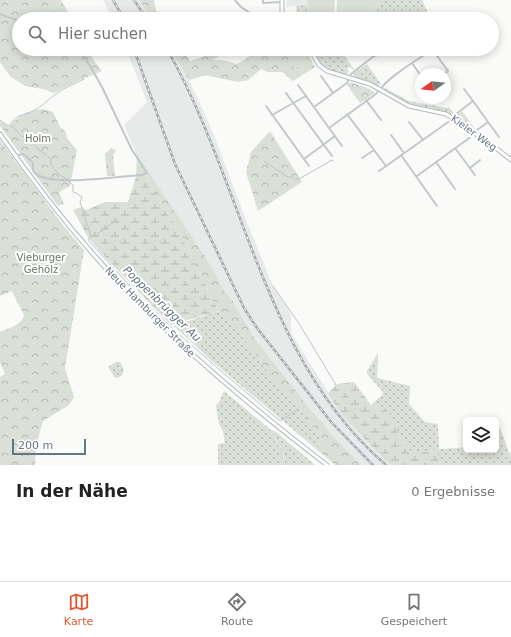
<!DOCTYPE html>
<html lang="de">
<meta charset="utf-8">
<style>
:root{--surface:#fff;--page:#f6f6f6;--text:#222;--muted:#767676;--line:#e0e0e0;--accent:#e4572e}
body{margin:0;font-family:"DejaVu Sans",sans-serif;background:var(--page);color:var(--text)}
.controls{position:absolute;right:12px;bottom:12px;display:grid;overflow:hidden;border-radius:6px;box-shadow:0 2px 10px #0003}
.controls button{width:36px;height:36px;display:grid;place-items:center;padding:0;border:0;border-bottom:1px solid var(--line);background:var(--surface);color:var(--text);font:20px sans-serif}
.compass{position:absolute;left:415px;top:68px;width:36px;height:36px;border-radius:50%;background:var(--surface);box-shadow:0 2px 10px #0003;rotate:256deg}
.scale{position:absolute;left:12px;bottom:10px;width:74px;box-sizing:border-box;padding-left:4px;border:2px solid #657683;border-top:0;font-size:11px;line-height:14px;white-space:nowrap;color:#657683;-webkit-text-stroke:3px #fff;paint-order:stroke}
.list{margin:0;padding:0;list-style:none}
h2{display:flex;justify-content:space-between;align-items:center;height:52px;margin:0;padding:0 16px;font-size:17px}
h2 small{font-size:13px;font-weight:400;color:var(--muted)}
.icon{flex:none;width:22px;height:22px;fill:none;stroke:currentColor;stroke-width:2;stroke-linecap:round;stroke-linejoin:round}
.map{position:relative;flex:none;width:511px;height:465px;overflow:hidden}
.search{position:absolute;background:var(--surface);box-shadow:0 2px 10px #0003;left:12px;right:12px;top:12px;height:44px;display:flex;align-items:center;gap:10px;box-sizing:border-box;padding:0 14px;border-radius:22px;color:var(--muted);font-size:15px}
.sheet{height:116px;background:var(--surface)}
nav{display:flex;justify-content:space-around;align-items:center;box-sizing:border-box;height:56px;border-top:1px solid var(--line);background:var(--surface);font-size:11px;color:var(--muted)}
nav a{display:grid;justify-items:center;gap:2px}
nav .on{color:var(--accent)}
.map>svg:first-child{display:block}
.built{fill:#e8e9e9}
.grass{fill:url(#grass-dots)}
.forest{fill:url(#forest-crowns)}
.wetland{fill:url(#wetland-marsh)}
.garden{fill:#dadfd7}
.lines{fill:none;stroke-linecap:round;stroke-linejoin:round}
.stream{stroke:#bbc7cb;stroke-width:1}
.secondary-casing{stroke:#b3babf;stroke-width:5}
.street{stroke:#c3c8cc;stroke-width:2}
.secondary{stroke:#fff;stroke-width:3}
.rail-casing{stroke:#a2aab0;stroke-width:2.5}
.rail{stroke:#fff;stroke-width:1;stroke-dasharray:3;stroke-linecap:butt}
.labels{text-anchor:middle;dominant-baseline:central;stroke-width:4;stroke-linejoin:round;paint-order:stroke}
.street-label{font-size:10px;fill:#657683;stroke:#fff}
.park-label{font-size:10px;fill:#687a64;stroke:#fff}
.water-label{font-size:11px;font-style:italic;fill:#60757c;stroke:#fff}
</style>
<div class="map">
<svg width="511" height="465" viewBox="0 0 511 465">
<defs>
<pattern id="grass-dots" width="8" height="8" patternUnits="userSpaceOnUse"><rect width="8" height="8" fill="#dadfd7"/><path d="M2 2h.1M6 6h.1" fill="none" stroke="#b4b9b4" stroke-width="1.8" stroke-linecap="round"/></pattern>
<pattern id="forest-crowns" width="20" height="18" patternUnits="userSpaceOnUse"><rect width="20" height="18" fill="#dadfd7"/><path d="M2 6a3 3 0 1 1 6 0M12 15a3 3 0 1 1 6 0" fill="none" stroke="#b4b9b4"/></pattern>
<pattern id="wetland-marsh" width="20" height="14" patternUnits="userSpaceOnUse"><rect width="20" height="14" fill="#dadfd7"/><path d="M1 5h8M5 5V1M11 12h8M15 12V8" fill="none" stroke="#b4b9b4"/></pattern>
</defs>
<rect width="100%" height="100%" fill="#fafaf8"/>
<g class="built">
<path d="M103,0h36l12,19h-38z"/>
<path d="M287,0h20v5l-21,2z"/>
<path d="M126,49h44l19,31 21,45 36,95 27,66 18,28v19l52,83 47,49h-28l-25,-25 -26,-30 -56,-71 -23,-39 -7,-8 -15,-28 -73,-108 -13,-31 23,-23z"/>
</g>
<g class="grass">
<path d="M387,0h35l6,13 -3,2 -10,-1 -7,5h-49z"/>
<path d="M307,5l1,14h-10l-2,-13z"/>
<path d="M341,51l13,18 -1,1 -3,-3 -3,2 2,3c-7,6 -24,-1 -29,-8 -3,-3 -5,-8 -7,-11h8z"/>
<path d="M367,64l14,20 -4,2 -23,-9v-4z"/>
<path d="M383,87l26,14 38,7 2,-1 5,6 -3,1 -18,-6 -25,-4 -24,-14z"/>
<path d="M462,111l13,18h-2l-15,-10 -1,-4z"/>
<path d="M218,311l24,25 40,55 23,25 17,25 -7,7 -102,-86 -39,-36z"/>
<path d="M378,353l-1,25 33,8 -1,18 16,18 12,2 1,2 1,23 20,-1 7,-2v4h30v-19l4,-3 11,29v8h-71l-3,-9 2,-7 -27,5 -13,-18 -12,-27 -16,-4 12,-11 -1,-3 -15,-17v-3z"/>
<path d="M116,362h4c5,7 5,16 -5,16l-7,-11z"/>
<path d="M224,391l48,40c0,11 3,9 8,18 3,5 0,11 4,16h-66v-21l7,-1 -2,-12 -4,-7 -3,-19 2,-1z"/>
<path d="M275,431l40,34h-30c-2,-5 -1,-11 -3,-16 -3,-7 -10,-9 -7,-18z"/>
</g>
<g class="forest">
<path d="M0,0h61l11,19h-53v30h69l6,12 8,10 -22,9 -26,13 -11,-4 -18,-3 -15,-10 -10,-14z"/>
<path d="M139,0h15l3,15 3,4h-9z"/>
<path d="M170,49h12l8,12 27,-9 3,2 -2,3 -6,3h11l14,4 20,-12 -3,-3h52l9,18 -22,14 -11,-9h-15l-6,-3 -13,11 -10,2 -33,-7 -16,5z"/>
<path d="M350,82c8,3 19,5 25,11l-15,10 -13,-18z"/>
<path d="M43,109l10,3 7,15 6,5 1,6 10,12 -7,36 -11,6 5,12 -6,2 -58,-80v-5l9,6c12,-14 17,-15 34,-18z"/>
<path d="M270,131l32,51 -44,29 -12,-39 5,-20z"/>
<path d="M0,140l62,84 22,26 -19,118 9,29 -5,8 -26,16 -7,25 -1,19h-34l-1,-1v-87l5,-3 -5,-12v-30c9,-4 22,-7 24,-17l-12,-24 -12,5z"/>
<path d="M111,148l5,2 -3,6 2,20h-8l-2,-22z"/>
<path d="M137,155l73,109 15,28 7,8 23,39 56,71 26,30 25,25h-27l-20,-17 7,-7 -17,-25 -23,-25 -40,-55 -24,-25 -36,-74 -24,-39 -12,-23 -10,2z"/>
</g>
<g class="wetland">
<path d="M146,175l12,23 24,39 36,74 -47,14 -66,-68 -16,-18 -16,-29 9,-3 4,3 19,-8h23l8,-25z"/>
<path d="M354,382l17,23 16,4 12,27 13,18 27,-5 -2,7 3,9h-49l-5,-4 -43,-45 -15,-23 9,-9z"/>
</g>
<g class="garden">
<path d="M307,0h28l-1,19h-26z"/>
<path d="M337,0h50l-28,19h-23z"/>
<path d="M302,52l5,5 -11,12 -5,-5z"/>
</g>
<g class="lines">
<g class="stream">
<path d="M0,120l7,5 6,2 8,9c10,0 11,9 17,13 4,3 9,5 12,10 1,2 1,6 3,8 2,4 10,11 14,12"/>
<path d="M10,125c9,-13 11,-8 23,-14 8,-4 14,-10 20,-15 9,-7 21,-12 31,-17"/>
<path d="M264,161l22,15 6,2"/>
<path d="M294,179h5l33,-19 1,1"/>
<path d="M69,182l4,3v7l3,1 6,4 -2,5 11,34 -3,4 55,60 28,27 50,44 59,50 18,-12"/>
<path d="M97,234l21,-15"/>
<path d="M129,285l5,-5"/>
<path d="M273,286l27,39 36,60"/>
<path d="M273,431c-1,11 4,10 8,18 2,5 0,11 4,16"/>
</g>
<defs>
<g id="secondary">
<path d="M282,19v-19"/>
<path d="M310,49l9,16 8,6 43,13 39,22 37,8 46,31 19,15"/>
<path d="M0,134c43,62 90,121 144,174 56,57 119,108 183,157"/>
</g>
</defs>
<use href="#secondary" class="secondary-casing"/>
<g class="street">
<path d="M235,0l6,7 18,12"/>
<path d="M263,0v3l19,-1"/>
<path d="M0,14l19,7"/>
<path d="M432,49l16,22 -4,3"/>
<path d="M412,63l9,13"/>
<path d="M321,76l12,17"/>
<path d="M298,85l44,61"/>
<path d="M464,89l9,12"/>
<path d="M286,93l46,63"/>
<path d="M366,100l15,20"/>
<path d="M266,106l43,60"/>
<path d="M314,107l33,-24 4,-9 23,-18 7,-2 8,-5"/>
<path d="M347,114l39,52"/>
<path d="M272,115l34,-19"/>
<path d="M409,122l14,18"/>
<path d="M488,122l11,15"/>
<path d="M329,128l47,-34c13,-18 38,-32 56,-44"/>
<path d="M391,135l13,18"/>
<path d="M455,148l20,27"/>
<path d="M401,155l36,51"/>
<path d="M16,156l6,-2 3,1 8,8c0,3 -1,7 1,9 13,16 88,4 108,3l5,-2 -15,-23 -30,-63 -13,-23 -8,-10 -11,-5"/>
<path d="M362,158l12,-8"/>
<path d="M304,159l31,-23"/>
<path d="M436,162l19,27"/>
<path d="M470,168l10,-8"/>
<path d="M379,171l72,-51 5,-6 17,-13 15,21 -11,8 -5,6 -55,40"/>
</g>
<use href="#secondary" class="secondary"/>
<defs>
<g id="rail">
<path d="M113,0l11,19"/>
<path d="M134,0l13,19"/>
<path d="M134,49l41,115 69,144 13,20 75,95 41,42"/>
<path d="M167,49c77,135 96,311 219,416"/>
</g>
</defs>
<use href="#rail" class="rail-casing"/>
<use href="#rail" class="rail"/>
</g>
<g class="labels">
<g class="street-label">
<text transform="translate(474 133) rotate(36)">Kieler Weg</text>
<text transform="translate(150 312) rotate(45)">Neue Hamburger Straße</text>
</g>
<g class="park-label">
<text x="38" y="138">Holm</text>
<text x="41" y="257">Vieburger<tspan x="41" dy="12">Gehölz</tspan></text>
</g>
<g class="water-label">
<text transform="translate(162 304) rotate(44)">Poppenbrügger Au</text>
</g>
</g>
</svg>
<div class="controls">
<button><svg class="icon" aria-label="layers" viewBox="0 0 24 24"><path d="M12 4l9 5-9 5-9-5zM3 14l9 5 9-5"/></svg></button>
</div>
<svg class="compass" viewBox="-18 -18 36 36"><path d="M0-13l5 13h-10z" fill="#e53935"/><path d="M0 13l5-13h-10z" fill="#767676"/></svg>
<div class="scale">200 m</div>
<div class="search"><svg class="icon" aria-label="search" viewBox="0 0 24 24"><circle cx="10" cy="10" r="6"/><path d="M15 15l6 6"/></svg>Hier suchen</div>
</div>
<section class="sheet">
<h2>In der Nähe<small>0 Ergebnisse</small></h2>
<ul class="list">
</ul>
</section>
<nav>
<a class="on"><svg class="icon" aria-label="map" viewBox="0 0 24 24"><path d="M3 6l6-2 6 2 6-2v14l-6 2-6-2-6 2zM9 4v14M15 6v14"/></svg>Karte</a>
<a><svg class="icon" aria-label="directions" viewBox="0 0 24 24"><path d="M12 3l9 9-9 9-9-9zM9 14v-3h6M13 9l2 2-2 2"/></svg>Route</a>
<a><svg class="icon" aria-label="saved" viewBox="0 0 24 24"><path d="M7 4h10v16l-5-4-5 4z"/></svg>Gespeichert</a>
</nav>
